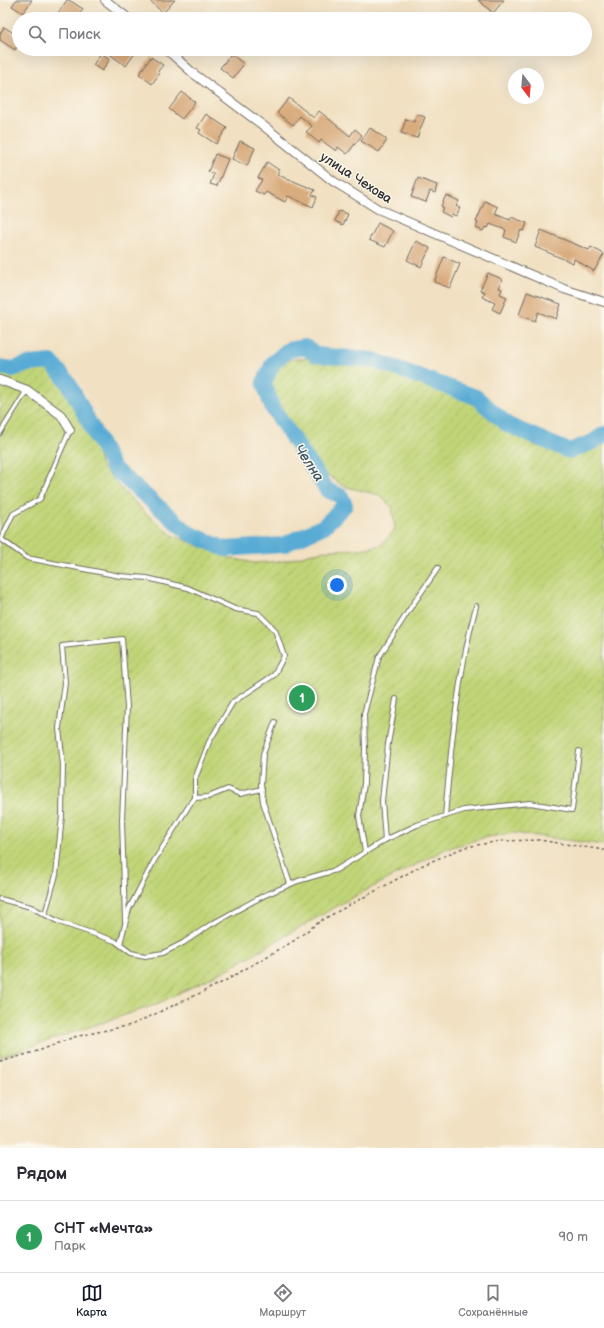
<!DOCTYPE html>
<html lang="ru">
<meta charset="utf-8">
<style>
:root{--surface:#fff;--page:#f7f7f7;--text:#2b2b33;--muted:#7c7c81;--line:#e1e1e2;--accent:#111827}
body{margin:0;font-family:"Balsamiq Sans",sans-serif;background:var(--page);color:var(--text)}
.compass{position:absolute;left:508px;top:68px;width:36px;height:36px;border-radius:50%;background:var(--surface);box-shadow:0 4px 16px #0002;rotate:164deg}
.you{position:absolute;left:337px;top:585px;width:14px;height:14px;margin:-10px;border:3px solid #fff;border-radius:50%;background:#1a73e8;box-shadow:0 0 0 6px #1a73e833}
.badge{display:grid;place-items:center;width:26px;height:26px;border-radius:50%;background:var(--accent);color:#fff;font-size:13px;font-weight:700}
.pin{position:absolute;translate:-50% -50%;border:2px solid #fff;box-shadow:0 1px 4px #0006}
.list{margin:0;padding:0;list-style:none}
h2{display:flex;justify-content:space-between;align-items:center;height:52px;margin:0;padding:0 16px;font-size:17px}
h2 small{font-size:13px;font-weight:400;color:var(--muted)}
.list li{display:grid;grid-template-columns:26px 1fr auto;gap:12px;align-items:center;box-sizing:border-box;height:72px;padding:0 16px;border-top:1px solid var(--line)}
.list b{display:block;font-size:15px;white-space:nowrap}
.list p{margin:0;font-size:13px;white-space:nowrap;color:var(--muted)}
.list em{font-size:13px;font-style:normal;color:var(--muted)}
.icon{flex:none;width:22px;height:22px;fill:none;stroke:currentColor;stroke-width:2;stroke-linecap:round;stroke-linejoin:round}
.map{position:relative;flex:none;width:604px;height:1148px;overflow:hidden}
.search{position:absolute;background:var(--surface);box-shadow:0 4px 16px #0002;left:12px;right:12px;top:12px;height:44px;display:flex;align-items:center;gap:10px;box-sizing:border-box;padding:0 14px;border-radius:22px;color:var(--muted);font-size:15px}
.sheet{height:124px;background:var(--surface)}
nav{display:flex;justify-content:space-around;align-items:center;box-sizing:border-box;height:56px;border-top:1px solid var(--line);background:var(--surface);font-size:11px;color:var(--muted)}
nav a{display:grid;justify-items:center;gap:2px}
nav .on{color:var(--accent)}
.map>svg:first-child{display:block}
.garden{fill:url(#garden-furrows);stroke:#768052}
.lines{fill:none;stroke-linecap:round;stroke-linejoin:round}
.river{stroke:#58abd4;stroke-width:16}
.building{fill:#d9ac7e}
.lane-casing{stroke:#706a60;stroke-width:6}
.street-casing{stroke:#706a60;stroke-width:10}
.path{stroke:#706a60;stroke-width:1.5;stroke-dasharray:3 3;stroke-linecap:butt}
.lane{stroke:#fff;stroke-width:4}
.street{stroke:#fff;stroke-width:8}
.labels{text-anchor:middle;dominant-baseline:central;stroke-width:3;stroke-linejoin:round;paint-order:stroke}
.street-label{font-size:13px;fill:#2b2b2b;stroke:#fbf7ec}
.water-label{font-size:14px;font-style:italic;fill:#3b5866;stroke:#fbf7ec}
</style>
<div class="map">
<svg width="604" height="1148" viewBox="0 0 604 1148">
<defs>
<pattern id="garden-furrows" width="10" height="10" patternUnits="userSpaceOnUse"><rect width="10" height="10" fill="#c1d578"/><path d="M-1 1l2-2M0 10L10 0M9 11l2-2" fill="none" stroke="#a6b768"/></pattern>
</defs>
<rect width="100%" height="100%" fill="#fbf7ec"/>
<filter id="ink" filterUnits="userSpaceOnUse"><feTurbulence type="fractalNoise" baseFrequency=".025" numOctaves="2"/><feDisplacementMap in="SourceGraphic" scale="8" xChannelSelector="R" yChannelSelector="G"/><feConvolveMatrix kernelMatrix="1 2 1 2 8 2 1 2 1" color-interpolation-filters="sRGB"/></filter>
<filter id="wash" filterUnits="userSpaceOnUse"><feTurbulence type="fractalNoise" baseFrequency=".012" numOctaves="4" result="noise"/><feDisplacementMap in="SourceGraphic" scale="16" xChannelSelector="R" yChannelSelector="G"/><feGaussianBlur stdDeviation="0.9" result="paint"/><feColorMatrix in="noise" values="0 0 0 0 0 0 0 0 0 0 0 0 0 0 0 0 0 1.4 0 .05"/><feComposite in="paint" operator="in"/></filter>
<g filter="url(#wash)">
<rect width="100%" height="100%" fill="#f1e0c1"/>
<path class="garden" d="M325,358l52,6 65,23 49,27 45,32 21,5 15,-4 22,-11 10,-7v416l-90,-12 -32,5 -36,11 -102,53 -118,68 -71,35 -155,52v-695l53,5 8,6 12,17 17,42 11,34 23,26 26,25 22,18 58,23 24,5 30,-2 25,-7 21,-4 31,-1 20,-4 14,-15 -3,-23 -13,-12 -36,-9 -48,-35 -8,-12 -9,-20 -13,-21 -3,-9 2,-13 13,-14 17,-3z"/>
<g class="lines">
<path class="river" d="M0,367l13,2 15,-5 23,-2 17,20 45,86 76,65 36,16 58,-4 41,-19 21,-21 -4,-9 -14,-6 -55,-83 -8,-24 9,-20 15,-13 17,-3 11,8 57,5 103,37 32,28 61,26 24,-9 11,-8"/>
</g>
<g id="blocks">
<g class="building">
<path d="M16,0h16l-9,13 -11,-7z"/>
<path d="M67,0h2l14,9 -7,10h-16l-4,-3z"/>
<path d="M149,0h26l-12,13z"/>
<path d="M478,0h26l-11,13z"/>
<path d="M4,27l13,8 -3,4 5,4 -4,7 -15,-10v-6z"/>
<path d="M111,49h27l-12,17 -18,-13z"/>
<path d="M101,53l9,6 -8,12 -9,-6z"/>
<path d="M231,54l13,10 -11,14 -13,-10z"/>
<path d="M151,57l12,8 -5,6 2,2 -8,11 -13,-10z"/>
<path d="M182,92l13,10 -13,17 -13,-10z"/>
<path d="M289,98l25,20 5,-7 31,25 5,-7 7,6 -15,19 -9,-7 -2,4 -15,-11 -2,3 -13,-11 6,-6 -12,-10 -7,9 -16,-12z"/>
<path d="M206,114l21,14 -11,16 -17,-11 2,-3 -4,-2z"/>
<path d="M417,114l8,3 -8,21 -16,-5 5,-14 8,3z"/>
<path d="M370,128l16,11v3l-7,10 -18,-11z"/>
<path d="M240,141l15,7 -8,18 -15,-7z"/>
<path d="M215,154l13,5 -11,27 -7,-2 4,-10 -6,-2z"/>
<path d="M267,162l12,8 -2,4 14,7v-1l24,10 -3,5 5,2 -4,10 -25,-11 -3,6 -19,-10 -2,3 -9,-4 7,-11 -4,-2z"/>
<path d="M418,178l19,7 -2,8 -5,-2 -4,11 -15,-5z"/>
<path d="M446,195l13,6 -3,5 4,2 -4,8 -4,-2 -1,3 -10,-5 2,-5 -2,-1z"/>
<path d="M485,201l13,6 -3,7 15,6 1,-3 16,6 -3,8 -3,-1 -5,12 -12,-5 2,-7 -16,-6 -2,4 -3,-1 -2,4 -7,-3 2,-5 -2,-1z"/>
<path d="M339,211l9,3 -5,11 -8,-4z"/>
<path d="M378,223l15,8 -8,16 -16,-7z"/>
<path d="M541,230l48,20 2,-3 13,7 -10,17 -20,-12 -1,4 -38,-16z"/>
<path d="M416,241l14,7 -9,19 -14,-7z"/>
<path d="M444,257l16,7 -10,24 -16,-6z"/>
<path d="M488,273l14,6 -3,9 3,1 -2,5 7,3 -7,16 -8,-4 3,-6 -13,-6 3,-5 -5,-2z"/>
<path d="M527,292l34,12 -5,15 -18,-7 -3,9 -16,-6z"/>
</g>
</g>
</g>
<g filter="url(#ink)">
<use href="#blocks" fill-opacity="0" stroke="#706a60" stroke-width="1"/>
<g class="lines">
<defs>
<g id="lane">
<path d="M70,430l-30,69 -27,15 -12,25 26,19 93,18 27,2 41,10 47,21 23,4 17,17 9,26 -10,19 -41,27 -24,40 -14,37v19"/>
<path d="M0,433l27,-43"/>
<path d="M275,722l-12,32 -2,31 2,17 27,82"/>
<path d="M445,816c6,-70 13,-142 31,-210"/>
<path d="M385,840l-3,-39 6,-57 8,-45"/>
<path d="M365,852l-6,-36 5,-32 1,-35 -1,-35 15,-57 32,-50 27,-39"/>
<path d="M0,899l31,8 28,15 56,19 16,12 14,3 18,-3 20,-10 27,-18 53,-29 35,-15 38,-11 49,-30 32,-15 47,-15 66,-7 42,7 7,-59"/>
<path d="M45,914l11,-39 6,-59 1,-51 -4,-37 6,-45 -3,-37 60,-7 5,68 -5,113 3,101"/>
<path d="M120,944l9,-35 25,-48 36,-57 5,-6 13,-1 20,-8 12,5 22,-5"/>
</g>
<g id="street">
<path d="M105,0l24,19"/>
<path d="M166,49l28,25 71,53 68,54 45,28 186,80 40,13"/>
<path d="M0,380l27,10 34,25 9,15"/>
</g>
</defs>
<use href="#lane" class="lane-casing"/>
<use href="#street" class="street-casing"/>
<path class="path" d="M0,1062l41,-12 33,-13 57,-12 63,-29 29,-14 69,-40 30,-22 101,-55 42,-18 35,-6 39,-1 65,10"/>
<use href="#lane" class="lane"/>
<use href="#street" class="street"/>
</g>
</g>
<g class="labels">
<g class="street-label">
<text transform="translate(356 178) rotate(33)">улица Чехова</text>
</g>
<g class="water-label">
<text transform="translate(309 463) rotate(56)">Челна</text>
</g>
</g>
</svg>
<svg class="compass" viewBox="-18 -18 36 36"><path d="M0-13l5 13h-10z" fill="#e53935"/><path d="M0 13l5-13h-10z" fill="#7c7c81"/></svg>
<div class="you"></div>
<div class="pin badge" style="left:302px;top:698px;background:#2e9e5b">1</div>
<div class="search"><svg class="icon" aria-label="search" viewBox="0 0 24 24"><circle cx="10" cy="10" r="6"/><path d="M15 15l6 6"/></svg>Поиск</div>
</div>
<section class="sheet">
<h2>Рядом<small></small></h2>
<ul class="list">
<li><span class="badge" style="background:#2e9e5b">1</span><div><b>СНТ «Мечта»</b><p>Парк</p></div><em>90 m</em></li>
</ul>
</section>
<nav>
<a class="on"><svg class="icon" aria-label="map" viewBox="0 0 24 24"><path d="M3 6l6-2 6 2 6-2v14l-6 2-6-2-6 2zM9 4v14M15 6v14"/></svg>Карта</a>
<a><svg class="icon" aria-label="directions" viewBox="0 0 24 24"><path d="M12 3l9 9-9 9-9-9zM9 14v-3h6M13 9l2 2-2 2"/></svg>Маршрут</a>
<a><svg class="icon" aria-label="saved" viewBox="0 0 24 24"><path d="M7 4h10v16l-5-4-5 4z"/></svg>Сохранённые</a>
</nav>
